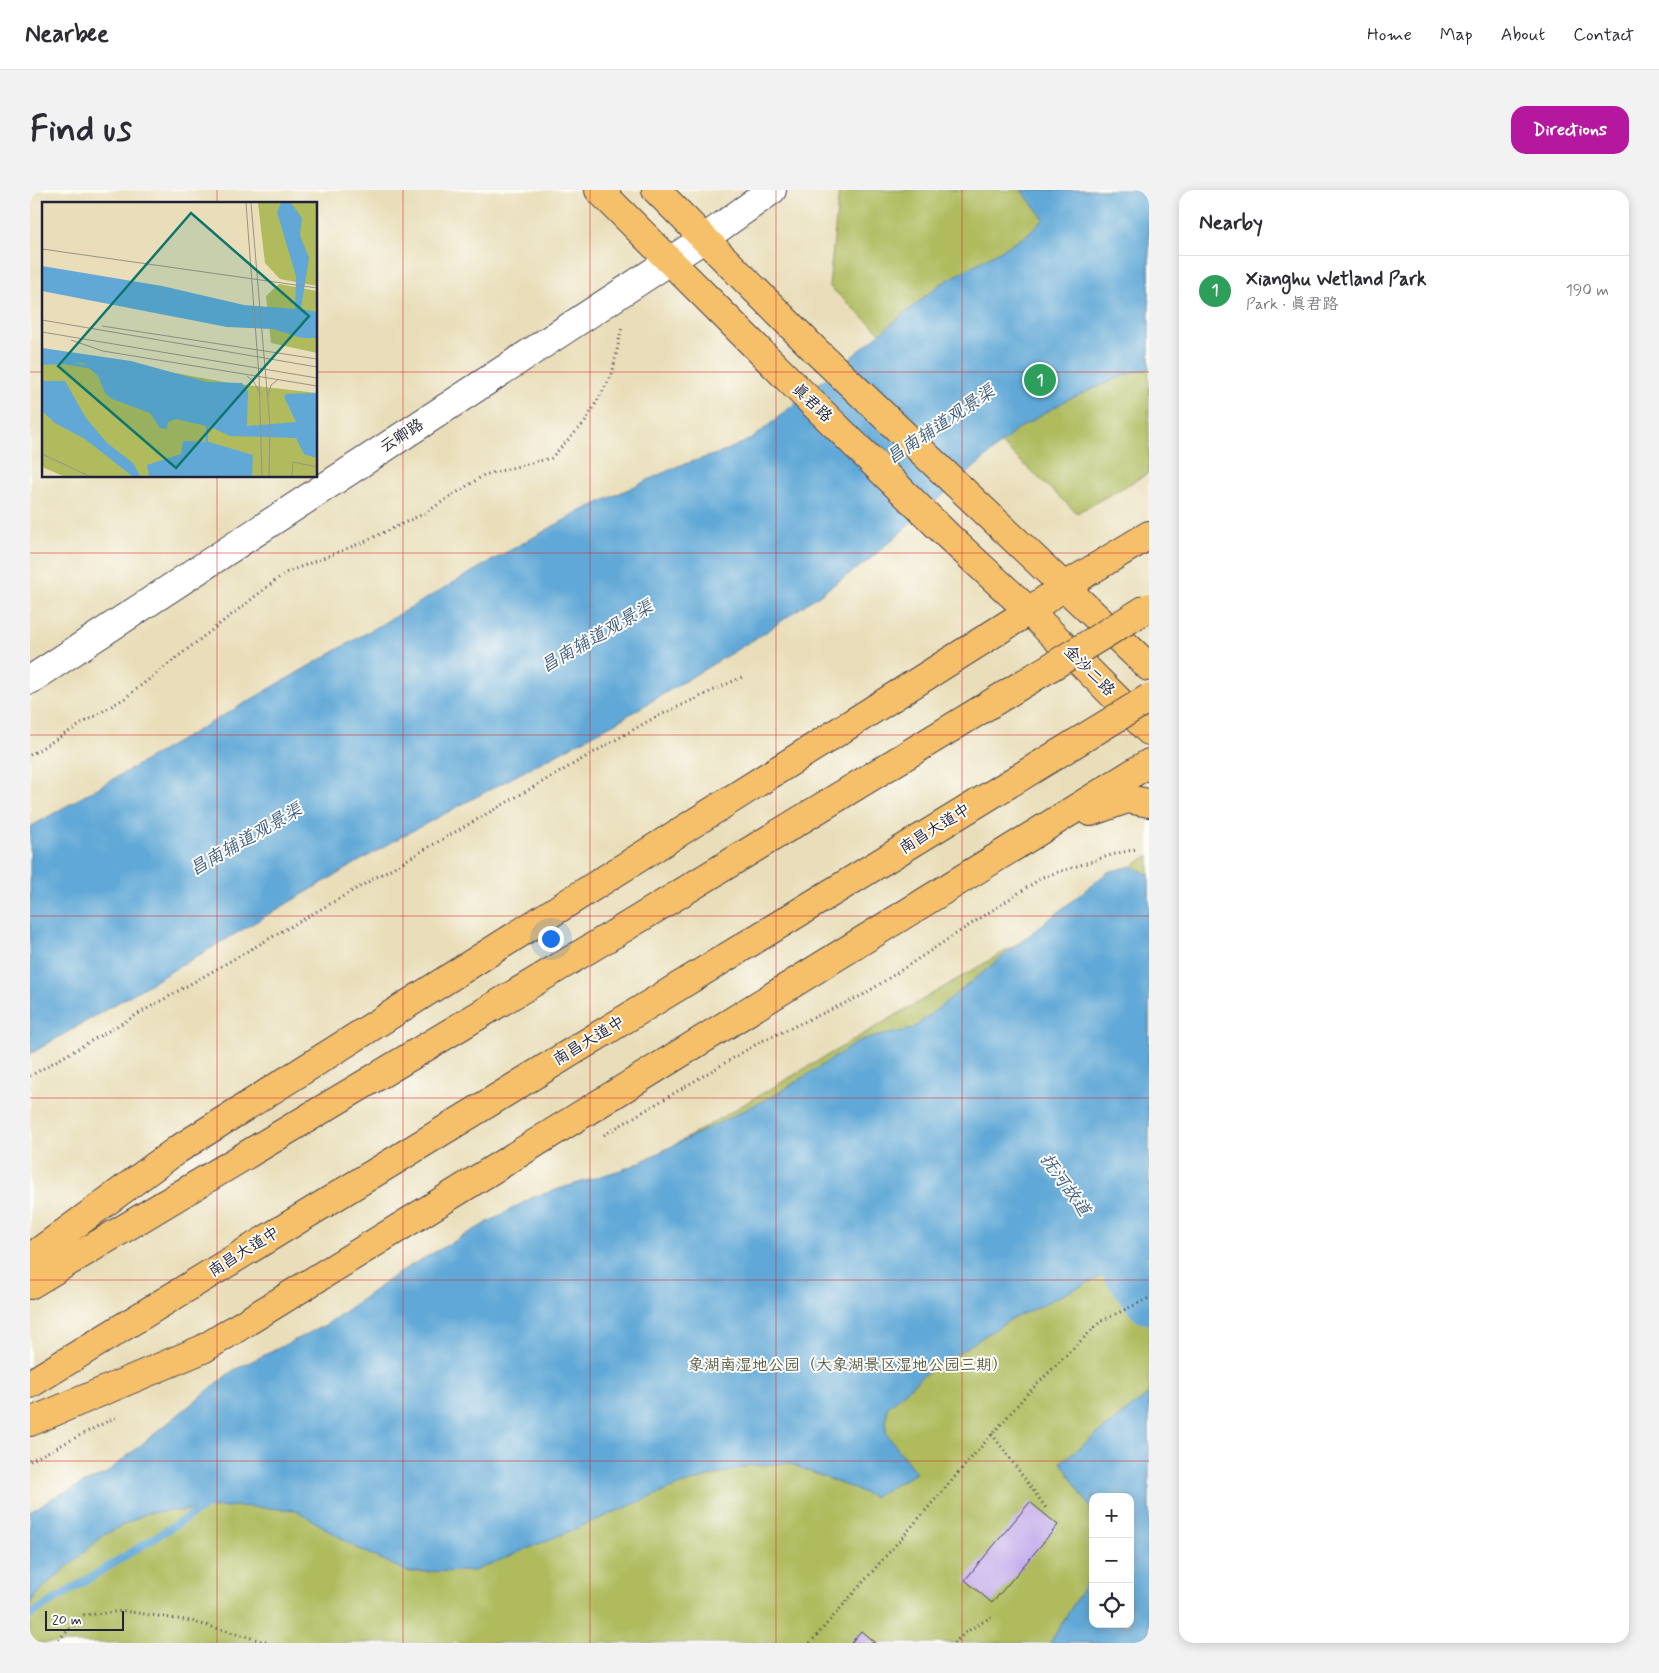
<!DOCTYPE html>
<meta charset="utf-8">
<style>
:root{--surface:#fff;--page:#f2f2f3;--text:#2b2b33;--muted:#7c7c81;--line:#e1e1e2;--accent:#b5179e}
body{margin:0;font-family:Mynerve,"LXGW WenKai TC",sans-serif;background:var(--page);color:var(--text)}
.controls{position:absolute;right:15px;bottom:15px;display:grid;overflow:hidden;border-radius:10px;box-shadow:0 2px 12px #0003}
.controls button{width:45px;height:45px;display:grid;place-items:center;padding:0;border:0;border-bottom:1px solid var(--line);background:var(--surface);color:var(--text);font:25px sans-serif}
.scale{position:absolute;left:15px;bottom:12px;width:79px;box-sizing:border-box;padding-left:5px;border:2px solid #22223b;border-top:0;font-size:14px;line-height:18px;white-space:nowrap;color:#22223b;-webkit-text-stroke:4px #fdfcf7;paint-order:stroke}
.you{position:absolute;left:520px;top:748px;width:18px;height:18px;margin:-12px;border:4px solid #fff;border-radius:50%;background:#1a73e8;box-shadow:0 0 0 8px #1a73e833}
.badge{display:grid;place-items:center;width:32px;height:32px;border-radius:50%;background:var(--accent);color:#fff;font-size:16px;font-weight:700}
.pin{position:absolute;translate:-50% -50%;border:2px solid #fff;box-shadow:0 1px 5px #0006}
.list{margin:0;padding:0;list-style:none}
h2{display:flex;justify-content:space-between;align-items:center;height:65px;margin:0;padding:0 20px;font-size:21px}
h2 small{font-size:16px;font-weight:400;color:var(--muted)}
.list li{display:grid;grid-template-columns:32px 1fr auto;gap:15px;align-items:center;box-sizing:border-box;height:70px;padding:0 20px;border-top:1px solid var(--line)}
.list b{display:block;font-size:19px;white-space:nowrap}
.list p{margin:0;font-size:16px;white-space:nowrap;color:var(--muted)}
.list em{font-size:16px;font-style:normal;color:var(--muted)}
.icon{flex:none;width:28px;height:28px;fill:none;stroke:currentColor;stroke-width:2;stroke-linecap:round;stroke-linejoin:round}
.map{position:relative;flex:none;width:1119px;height:1453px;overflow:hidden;border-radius:15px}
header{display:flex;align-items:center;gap:30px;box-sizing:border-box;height:70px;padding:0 25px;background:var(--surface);border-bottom:1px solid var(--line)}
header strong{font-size:24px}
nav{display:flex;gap:28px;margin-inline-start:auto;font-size:18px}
.intro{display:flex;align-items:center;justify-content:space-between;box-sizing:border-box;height:120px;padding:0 30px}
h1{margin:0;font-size:35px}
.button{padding:12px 22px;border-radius:15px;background:var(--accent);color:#fff;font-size:18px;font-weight:700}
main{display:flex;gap:30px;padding:0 30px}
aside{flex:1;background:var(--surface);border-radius:15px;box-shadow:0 2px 12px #0003}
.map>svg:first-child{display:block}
.green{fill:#afbb5d;stroke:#686e4c;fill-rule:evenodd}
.water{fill:#61a8d7;stroke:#426589}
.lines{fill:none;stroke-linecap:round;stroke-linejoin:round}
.stream{stroke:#61a8d7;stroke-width:8}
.river{stroke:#61a8d7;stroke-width:48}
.building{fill:#c4acec}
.minor-casing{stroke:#403e4e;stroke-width:30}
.primary-casing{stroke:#403e4e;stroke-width:30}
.trunk-casing{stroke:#403e4e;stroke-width:30}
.path{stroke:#403e4e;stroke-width:3;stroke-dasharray:1 4;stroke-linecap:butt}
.minor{stroke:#fff;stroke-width:28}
.primary{stroke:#f6c06b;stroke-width:28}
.trunk{stroke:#f6c06b;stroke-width:28}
.trunk-bridge-casing{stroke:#403e4e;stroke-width:30;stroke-linecap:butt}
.trunk-bridge{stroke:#f6c06b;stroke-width:28}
.grid{fill:none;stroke:#d62828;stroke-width:1;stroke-opacity:0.55}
.labels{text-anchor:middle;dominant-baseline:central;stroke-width:4;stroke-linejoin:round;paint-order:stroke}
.street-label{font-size:16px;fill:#22223b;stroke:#fdfcf7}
.park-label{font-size:16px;fill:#535847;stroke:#fdfcf7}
.water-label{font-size:18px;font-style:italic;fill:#3e5e81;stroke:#fdfcf7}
.inset-river{fill:none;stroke:#61a8d7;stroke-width:2.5}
.inset-road{fill:none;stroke:#999387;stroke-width:1}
.view{fill:#0f766e;fill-opacity:0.15;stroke:#0f766e;stroke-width:2.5}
.inset-edge{fill:none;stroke:#22223b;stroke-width:2.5}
</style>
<header>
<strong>Nearbee</strong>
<nav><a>Home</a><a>Map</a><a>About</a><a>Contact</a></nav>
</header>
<div class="intro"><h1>Find us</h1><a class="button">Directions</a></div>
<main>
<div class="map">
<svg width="1119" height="1453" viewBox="0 0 1119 1453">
<rect width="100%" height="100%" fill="#fdfcf7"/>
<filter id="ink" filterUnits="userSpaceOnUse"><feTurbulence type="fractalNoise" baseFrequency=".02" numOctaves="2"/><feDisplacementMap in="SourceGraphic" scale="10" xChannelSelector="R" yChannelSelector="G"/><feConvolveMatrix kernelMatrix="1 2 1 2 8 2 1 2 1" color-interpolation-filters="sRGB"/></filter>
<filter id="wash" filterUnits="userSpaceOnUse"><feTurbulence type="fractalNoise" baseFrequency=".0096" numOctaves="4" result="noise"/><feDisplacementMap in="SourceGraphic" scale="20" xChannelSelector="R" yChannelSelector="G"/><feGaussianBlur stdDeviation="1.12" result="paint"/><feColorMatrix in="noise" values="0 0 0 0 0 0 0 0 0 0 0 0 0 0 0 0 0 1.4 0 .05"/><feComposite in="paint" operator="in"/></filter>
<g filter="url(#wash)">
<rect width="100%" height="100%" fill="#e9deb9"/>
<g class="green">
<path d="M809,0h310v283l-72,40 -248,-227z"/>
<path d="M1119,665v788h-1119v-120l1006,-590zM1063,1307h37v127h-37z"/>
</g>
<g class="water">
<path d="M991,0h128v179l-19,4 -65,28 -47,28 -149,131 -106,74 -146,88 -218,116 -369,216v-227l468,-270 81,-45 99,-46 45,-14 30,-14 186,-153 85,-48 20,-18z"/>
<path d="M1101,676l18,9v379l-141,67 -87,56 -34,31 -1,25 30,40 -42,24 -86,-34 -40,3 -68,19 -206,86 -66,1 -51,-24 -61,-38 -59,-4 -90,7 -43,22 -59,51 -15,18v-92l28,-17 47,-21 127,-103 95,-47 74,-53 132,-74 97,-30 147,-73 84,-54 51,-11 196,-157z"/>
<path d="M1119,1204v249h-99l43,-71v52h37v-127h-37v15l-32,-50z"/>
</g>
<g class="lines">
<path class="stream" d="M0,1425l179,-111"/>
<path class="river" d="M1054,1022l65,88"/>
</g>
<g id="blocks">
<g class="building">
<path d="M1000,1312l28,23 -66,78 -27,-23z"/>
<path d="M831,1441l14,12h-24z"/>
</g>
</g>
</g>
<g filter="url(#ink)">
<use href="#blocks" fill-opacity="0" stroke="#403e4e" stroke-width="1"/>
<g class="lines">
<defs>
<path id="minor" d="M0,490l675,-442 67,-48"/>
<g id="primary">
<path d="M569,0l192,192 158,155 80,74 120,120"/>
<path d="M626,0l161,162 332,315"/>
</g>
<g id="trunk">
<path d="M1060,622l37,-13 22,4"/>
<path d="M0,1068l147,-108 852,-539 36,-25 84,-51"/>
<path d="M0,1095l584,-351"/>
<path d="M0,1194l628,-385"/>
<path d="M0,1232l173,-73 946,-586"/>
</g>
</defs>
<use href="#minor" class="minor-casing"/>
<use href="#primary" class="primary-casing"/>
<use href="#trunk" class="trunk-casing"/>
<g class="path">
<path d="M0,565l95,-57 160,-125 81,-32 59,-28 59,-38 67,-17 34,-36 27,-47 10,-49"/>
<path d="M0,886l622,-357 90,-42"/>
<path d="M574,945l156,-93 103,-47 180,-118 68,-22 25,-6"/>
<path d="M962,1244l54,74"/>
<path d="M0,1271l86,-44"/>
<path d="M25,1453l29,-28 40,-4 67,10 78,22"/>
<path d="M780,1453l218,-250 73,-72 48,-23"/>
<path d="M924,1453l12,-11 25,-15"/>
</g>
<use href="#minor" class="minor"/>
<use href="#primary" class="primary"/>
<use href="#trunk" class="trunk"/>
<defs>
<g id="trunk-bridge">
<path d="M584,744l535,-327"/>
<path d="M628,809l491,-301"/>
</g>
</defs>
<use href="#trunk-bridge" class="trunk-bridge-casing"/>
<use href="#trunk-bridge" class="trunk-bridge"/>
</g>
</g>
<path class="grid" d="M187,0v14M373,0v1453M560,0v1453M746,0v1453M932,0v1453M0,182h14M286,182h833M187,286v1167M0,363h1119M0,545h1119M0,726h1119M0,908h1119M0,1090h1119M0,1271h1119"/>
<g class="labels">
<g class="street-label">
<text transform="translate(782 213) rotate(44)">真君路</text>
<text transform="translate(372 246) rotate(-33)">云卿路</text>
<text transform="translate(1059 481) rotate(45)">金沙二路</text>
<text transform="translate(905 639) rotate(-32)">南昌大道中</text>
<text transform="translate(559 851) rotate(-31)">南昌大道中</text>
<text transform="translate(214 1062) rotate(-32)">南昌大道中</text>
</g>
<g class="park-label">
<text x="818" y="1175">象湖南湿地公园（大象湖景区湿地公园三期）</text>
</g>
<g class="water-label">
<text transform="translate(911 235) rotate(-34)">昌南辅道观景渠</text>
<text transform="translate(567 447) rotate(-30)">昌南辅道观景渠</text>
<text transform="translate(216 650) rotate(-30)">昌南辅道观景渠</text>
<text transform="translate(1035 995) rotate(54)">抚河故道</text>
</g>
</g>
<g transform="translate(12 12)">
<rect width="275" height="275" fill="#e9deb9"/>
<path d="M216,1h59v83l-37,-7 -15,-16zM237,82l38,7v62l-46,-10 -5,-47zM0,146l187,35 88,10v83h-254l-21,-9z" fill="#afbb5d"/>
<path d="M239,1h10l11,15 -2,17 9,23 -8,51 16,3v26h-15l-29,-9 -46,-2 -185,-36v-25l120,20 82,19 51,4 1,-33 -19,-64zM0,146l89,13 76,21 35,1 6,8 -1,35 49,-4 -12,-25 2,-3 31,-1v65l-13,-4 -8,-16 -66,-2 -19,-9 -35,-8 -8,3 -1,7 -7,-1 -10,-15 -38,-14 -7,-6 -7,-17 -15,-13 -41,2zM0,179h23l21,37 21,25 26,20 7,13h-8l-47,-37 -30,-16 -13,-12zM141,239l26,1 44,13 -1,21h-103l-2,-11 34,-11z" fill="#61a8d7"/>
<path class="inset-river" d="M16,160l30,5M164,249l2,-34"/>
<path class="inset-road" d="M204,1l13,173 3,100M209,1l19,223 -1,50M0,47l275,39M0,118l275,47M60,124l215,33M0,130l275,46M29,138l32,11 214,35M205,174l7,6 7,13M226,194l3,-11 8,-6M0,252l47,22M250,274l1,-14 24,5"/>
<path class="view" d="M149,11l118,103 -133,152 -118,-102z"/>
<rect width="275" height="275" class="inset-edge"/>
</g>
</svg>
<div class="controls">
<button>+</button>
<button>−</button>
<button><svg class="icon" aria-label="locate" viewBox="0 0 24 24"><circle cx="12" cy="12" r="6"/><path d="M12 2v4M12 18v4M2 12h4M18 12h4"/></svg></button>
</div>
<div class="scale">20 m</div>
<div class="you"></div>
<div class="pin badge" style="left:1010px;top:190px;background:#2e9e5b">1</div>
</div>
<aside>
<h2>Nearby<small></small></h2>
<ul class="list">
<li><span class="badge" style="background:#2e9e5b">1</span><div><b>Xianghu Wetland Park</b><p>Park · 真君路</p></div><em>190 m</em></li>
</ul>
</aside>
</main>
